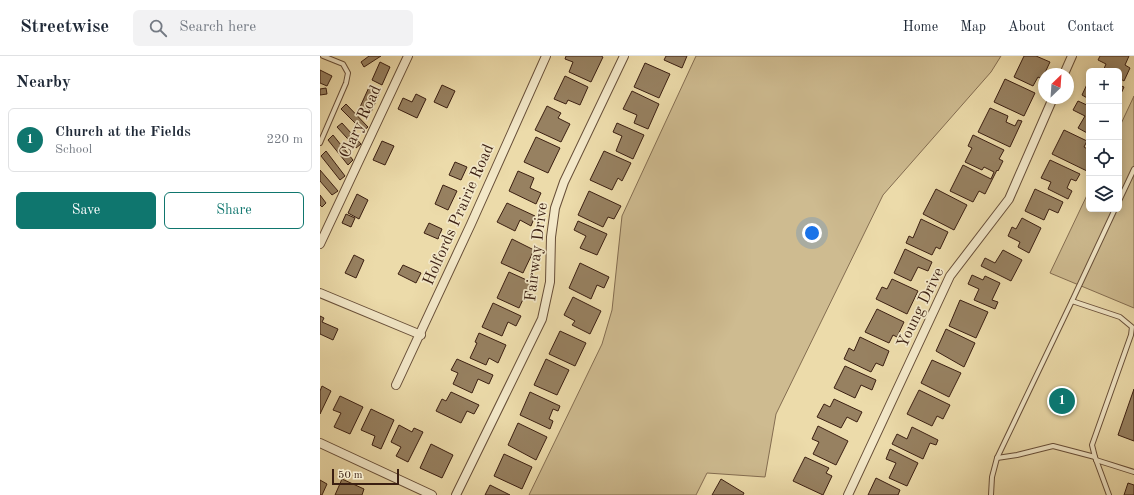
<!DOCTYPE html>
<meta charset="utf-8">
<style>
:root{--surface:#fff;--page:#f2f2f3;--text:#1f2937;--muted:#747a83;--line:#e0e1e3;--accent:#0f766e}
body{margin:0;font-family:"Old Standard TT",serif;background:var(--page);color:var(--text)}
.controls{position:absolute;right:12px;top:12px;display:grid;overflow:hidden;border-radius:6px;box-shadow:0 2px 10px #0003}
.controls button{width:36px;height:36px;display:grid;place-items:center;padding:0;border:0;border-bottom:1px solid var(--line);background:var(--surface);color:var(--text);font:20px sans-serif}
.compass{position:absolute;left:718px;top:12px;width:36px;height:36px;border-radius:50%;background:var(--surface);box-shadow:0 2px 10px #0003;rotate:25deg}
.scale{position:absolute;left:12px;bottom:10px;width:67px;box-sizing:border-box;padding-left:4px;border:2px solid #3b1f12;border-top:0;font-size:11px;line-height:14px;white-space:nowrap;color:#3b1f12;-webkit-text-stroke:3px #f3e8c8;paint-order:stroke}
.you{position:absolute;left:492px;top:177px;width:14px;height:14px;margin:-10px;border:3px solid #fff;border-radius:50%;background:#1a73e8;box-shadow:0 0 0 6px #1a73e833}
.badge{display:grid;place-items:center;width:26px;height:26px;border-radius:50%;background:var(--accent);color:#fff;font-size:13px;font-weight:700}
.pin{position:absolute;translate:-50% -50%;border:2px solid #fff;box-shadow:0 1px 4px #0006}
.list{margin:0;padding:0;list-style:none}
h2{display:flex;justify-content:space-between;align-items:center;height:52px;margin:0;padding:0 16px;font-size:17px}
h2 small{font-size:13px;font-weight:400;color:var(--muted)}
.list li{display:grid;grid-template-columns:26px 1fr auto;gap:12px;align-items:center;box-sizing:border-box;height:64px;margin:0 8px 8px;padding:0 8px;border:1px solid var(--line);border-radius:6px}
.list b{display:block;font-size:15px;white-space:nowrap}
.list p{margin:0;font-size:13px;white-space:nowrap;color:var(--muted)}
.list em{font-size:13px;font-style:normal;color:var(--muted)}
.actions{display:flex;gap:8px;padding:12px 16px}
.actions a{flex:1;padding:9px 0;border:1px solid var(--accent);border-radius:6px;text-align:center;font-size:14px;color:var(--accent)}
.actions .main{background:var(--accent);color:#fff}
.icon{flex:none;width:22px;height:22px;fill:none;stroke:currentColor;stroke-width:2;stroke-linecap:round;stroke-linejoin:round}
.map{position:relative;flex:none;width:814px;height:439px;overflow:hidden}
header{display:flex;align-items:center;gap:24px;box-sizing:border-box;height:56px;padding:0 20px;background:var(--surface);border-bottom:1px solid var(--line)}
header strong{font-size:19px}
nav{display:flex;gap:22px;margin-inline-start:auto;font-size:14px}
.search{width:280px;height:36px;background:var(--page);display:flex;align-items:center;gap:10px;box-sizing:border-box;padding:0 14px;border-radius:6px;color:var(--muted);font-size:15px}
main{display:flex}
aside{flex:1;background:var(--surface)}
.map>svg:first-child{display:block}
.green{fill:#cebb90;stroke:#846d51}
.building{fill:#978161;stroke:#3b1f12}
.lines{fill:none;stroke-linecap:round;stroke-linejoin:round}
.lane-casing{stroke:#674e38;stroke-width:6}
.street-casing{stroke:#674e38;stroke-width:10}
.lane{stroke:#f3e8c8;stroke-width:4}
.street{stroke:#f3e8c8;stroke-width:8}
.labels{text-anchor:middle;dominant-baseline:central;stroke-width:3.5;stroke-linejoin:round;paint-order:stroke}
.street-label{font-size:16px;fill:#3b1f12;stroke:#f3e8c8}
</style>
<header>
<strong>Streetwise</strong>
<div class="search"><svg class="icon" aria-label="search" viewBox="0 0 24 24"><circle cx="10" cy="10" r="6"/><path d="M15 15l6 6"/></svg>Search here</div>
<nav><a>Home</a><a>Map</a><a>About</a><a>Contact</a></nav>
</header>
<main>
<aside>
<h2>Nearby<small></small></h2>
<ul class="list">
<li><span class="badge">1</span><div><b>Church at the Fields</b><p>School</p></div><em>220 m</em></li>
</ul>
<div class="actions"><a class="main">Save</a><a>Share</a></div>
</aside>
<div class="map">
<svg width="814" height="439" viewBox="0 0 814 439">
<rect width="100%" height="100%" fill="#ecdbaa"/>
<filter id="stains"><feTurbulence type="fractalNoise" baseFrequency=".005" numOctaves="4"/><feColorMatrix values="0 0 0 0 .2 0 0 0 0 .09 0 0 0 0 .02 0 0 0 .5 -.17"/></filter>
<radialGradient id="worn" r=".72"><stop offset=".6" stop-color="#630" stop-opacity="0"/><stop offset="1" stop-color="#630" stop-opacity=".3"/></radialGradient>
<g class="green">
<path d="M376,0h305l-10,16 -108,123 -107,219 -11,63 -58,-4 -11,22h-167l73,-151 10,-34 10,-94z"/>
<path d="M814,40v212l-84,-35 39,-82v18h30v-81z"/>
</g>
<g class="building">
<path d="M49,0h12l-17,11 -3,-5z"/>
<path d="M246,0h35l2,1 -12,25 -22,-10 4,-10 -8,-3z"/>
<path d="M346,0h21l-5,12 -18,-8z"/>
<path d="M704,0h12l14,6 -8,17 -4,-2 -5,9 -19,-9z"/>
<path d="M780,0h29l-4,9 5,3 -6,13 -5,-3v-7h-16l3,-7 -8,-4z"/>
<path d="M60,6l10,5 -8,18 -10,-5z"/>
<path d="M325,7l25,11 -11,24 -25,-11z"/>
<path d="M0,14l12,6 -5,10 -7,-3z"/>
<path d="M245,20l23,11 -8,18 -12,-5 -2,4 -12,-5z"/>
<path d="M685,23l30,14 -11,23 -30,-14z"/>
<path d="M769,24v19l-7,-4z"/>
<path d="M50,29l11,5 -10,22 -11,-5z"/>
<path d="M122,29l13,6 -8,17 -13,-6z"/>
<path d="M799,29l5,2 -5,11z"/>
<path d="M6,32l1,6 -7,1v-6z"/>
<path d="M312,35l27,13 -11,25 -14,-6 3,-8 -14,-6z"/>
<path d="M96,38l10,5 -9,19 -19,-9 5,-11 9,4z"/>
<path d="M758,45l11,5v28l-11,-6 7,-12 -12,-6z"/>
<path d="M26,48l22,23 -5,4 -22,-22z"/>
<path d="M227,50l14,7 -3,5 12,6 -9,18 -26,-12z"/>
<path d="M670,52l18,8 -2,6 9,4 3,-6 4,1 -12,26 -32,-15z"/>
<path d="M22,67l19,21 -5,4 -19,-21z"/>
<path d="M297,67l27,12 -11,24 -17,-8 6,-15 -9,-4z"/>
<path d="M744,74l23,11 -3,6 5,3v22l-37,-18z"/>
<path d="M13,79l20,25 -5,5 -20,-25z"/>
<path d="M653,79l31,15 -5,9 4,2 -5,10 -1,-1 -12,24 -6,-3 -6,11 -23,-11 13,-26 28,14 3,-7 -10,-5 -2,3 -17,-8 7,-14 -4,-2z"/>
<path d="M216,81l24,11 -12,25 -24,-11z"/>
<path d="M62,85l12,5 -9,19 -12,-5z"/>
<path d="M6,95l19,25 -5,4 -19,-24z"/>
<path d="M284,95l27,12 -9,18 -4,-3 -6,12 -22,-10z"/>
<path d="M730,104l30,14 -4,7 -5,-2 -4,9 5,3 -4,8 -20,-10 3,-7 -10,-4z"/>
<path d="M135,106l12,5 -6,13 -12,-5z"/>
<path d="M0,114l18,21 -6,4 -12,-14z"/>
<path d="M198,115l16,7 -4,10 11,5 -5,11 -27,-13z"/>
<path d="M123,129l14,6 -9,19 -13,-6z"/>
<path d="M616,133l31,16 -13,25 -31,-16z"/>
<path d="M715,133l28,13 -5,11 -9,-4 -5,11 -19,-9z"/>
<path d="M269,135l32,15 -7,13 -6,-2 -5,10 -25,-12z"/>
<path d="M37,138l11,6 -9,19 -11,-6z"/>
<path d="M0,139l6,8 -4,4 -2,-2z"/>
<path d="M187,147l28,13 -4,10 -11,-6 -5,11 -18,-9z"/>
<path d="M26,158l9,4 -4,9 -9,-4z"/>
<path d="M702,162l19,10 -12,25 -11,-6 2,-5 -12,-6 4,-9 4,2z"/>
<path d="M601,163l27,13 -8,17 -4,-2 -4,8 -26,-12 3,-7 4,2z"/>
<path d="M258,165l29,13 -10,21 -17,-7 6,-12 -12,-6z"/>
<path d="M109,167l13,6 -4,10 -14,-6z"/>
<path d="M192,183l22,11 -11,23 -22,-10z"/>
<path d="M585,193l27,13 -4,9 -10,-4 -7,14 -17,-8z"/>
<path d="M683,194l19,10 -11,21 -30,-15 4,-8 10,5z"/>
<path d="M34,199l10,5 -8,18 -11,-5z"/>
<path d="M260,207l29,14 -5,11 -7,-3 -6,14 -22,-11z"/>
<path d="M83,209l18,8 -5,10 -18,-9z"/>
<path d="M189,216l22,10 -12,26 -22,-10z"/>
<path d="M652,219l11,5 2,-4 15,7 -8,17 6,2 -3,7 -21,-9 5,-11 -11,-5z"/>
<path d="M572,223l26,12 -11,23 -31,-15 6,-12 5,2z"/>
<path d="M253,241l28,14 -11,23 -18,-9 3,-4 -11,-6z"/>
<path d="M640,244l28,12 -12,26 -27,-12z"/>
<path d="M173,247l28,13 -5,10 -8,-4 -6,14 -20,-9z"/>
<path d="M557,253l27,13 -7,15 -4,-2 -4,8 -24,-11z"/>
<path d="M0,260l4,2 -2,4 16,7 -5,11 -13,-6z"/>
<path d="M626,273l29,14 -11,24 -28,-16z"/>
<path d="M240,275l26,12 -11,23 -26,-12z"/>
<path d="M159,277l27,12 -8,18 -9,-5 -3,7 -16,-7 7,-15 -2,-1z"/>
<path d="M540,281l29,14 -6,15 -7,-3 -5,9 -27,-13 5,-11 5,3z"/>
<path d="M137,303l36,16 -4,9 -11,-5 -6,14 -19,-9 5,-11 -7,-3z"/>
<path d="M226,303l23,11 -12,25 -23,-10z"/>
<path d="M612,304l29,13 -12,24 -28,-14z"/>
<path d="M525,310l31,14 -4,10 -11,-5 -6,13 -21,-10z"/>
<path d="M2,330l9,5 -11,23v-23z"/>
<path d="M814,333v52l-16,-6z"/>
<path d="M599,334l31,15 -7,14 -6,-3 -5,10 -25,-12z"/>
<path d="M131,336l28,13 -5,9 -7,-3 -6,12 -25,-12 6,-12 4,2z"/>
<path d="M210,336l30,14 -2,5 -5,-2 -4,10 4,2 -3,8 -30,-14z"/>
<path d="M20,340l23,11 -13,27 -16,-7 7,-14 -8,-3z"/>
<path d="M514,343l28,13 -5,10 -10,-5 -6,11 -24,-11 7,-13 6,3z"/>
<path d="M51,353l23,11 -13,29 -9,-4 3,-9 -14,-6z"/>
<path d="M198,367l29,14 -11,23 -28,-15z"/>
<path d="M79,369l13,7 2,-4 9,4 -15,30 -12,-6 5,-9 -10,-5z"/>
<path d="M498,370l30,15 -12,24 -23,-11 6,-12 -7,-3z"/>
<path d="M592,371l26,13 -2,5 -6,-2 -7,16 -31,-15 5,-10 10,5z"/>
<path d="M111,388l22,11 -11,23 -22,-10z"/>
<path d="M570,393l28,14 -11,23 -18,-8 7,-15 -10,-4z"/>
<path d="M184,398l28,13 -10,22 -28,-13z"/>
<path d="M485,401l24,11 -3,5 6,3 -9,19 -30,-14z"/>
<path d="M556,422l24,12 -2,5h-30z"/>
<path d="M22,423l22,10 -2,6h-27z"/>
<path d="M401,423l23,14 -1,2h-31z"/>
<path d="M0,424l7,4 -5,11h-2z"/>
<path d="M808,427l6,2v10h-10z"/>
<path d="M170,429l20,10h-25z"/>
</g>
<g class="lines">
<defs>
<g id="lane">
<path d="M0,87l26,-60 2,-10 -5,-9 -20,-8"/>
<path d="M799,145l15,-32"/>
<path d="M752,245l43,-92"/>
<path d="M677,402l20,-3 36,-9 42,11"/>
<path d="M776,404l38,12"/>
<path d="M671,439l1,-18 5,-19 75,-157 48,16 12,10 -1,8 -39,110 3,12 14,38"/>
</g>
<g id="street">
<path d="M744,18l8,-18"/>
<path d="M0,188l88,-188"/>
<path d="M0,237l101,42"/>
<path d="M76,329l75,-161 75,-168"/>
<path d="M0,387l112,52"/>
<path d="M136,439l86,-176 8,-37 1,-45 4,-29 9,-26 60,-126"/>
<path d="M528,439l102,-219 59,-77 44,-101"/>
</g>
</defs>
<use href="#lane" class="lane-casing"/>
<use href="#street" class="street-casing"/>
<use href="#lane" class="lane"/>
<use href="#street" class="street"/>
</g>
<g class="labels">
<g class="street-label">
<text transform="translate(41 66) rotate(-65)">Clary Road</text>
<text transform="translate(139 159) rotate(-66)">Holfords Prairie Road</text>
<text transform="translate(217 196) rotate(-83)">Fairway Drive</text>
<text transform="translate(601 252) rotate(-64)">Young Drive</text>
</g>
</g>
<rect width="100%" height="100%" filter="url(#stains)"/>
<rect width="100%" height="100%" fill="url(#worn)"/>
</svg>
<div class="controls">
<button>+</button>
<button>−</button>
<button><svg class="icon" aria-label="locate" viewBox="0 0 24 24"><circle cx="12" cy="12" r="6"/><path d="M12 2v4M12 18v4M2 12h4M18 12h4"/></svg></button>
<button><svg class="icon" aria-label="layers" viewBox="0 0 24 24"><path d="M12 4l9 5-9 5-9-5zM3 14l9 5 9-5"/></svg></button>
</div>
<svg class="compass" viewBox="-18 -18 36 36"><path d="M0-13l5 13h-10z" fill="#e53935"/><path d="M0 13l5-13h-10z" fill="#747a83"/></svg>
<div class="scale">50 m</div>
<div class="you"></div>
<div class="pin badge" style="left:742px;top:345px">1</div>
</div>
</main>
